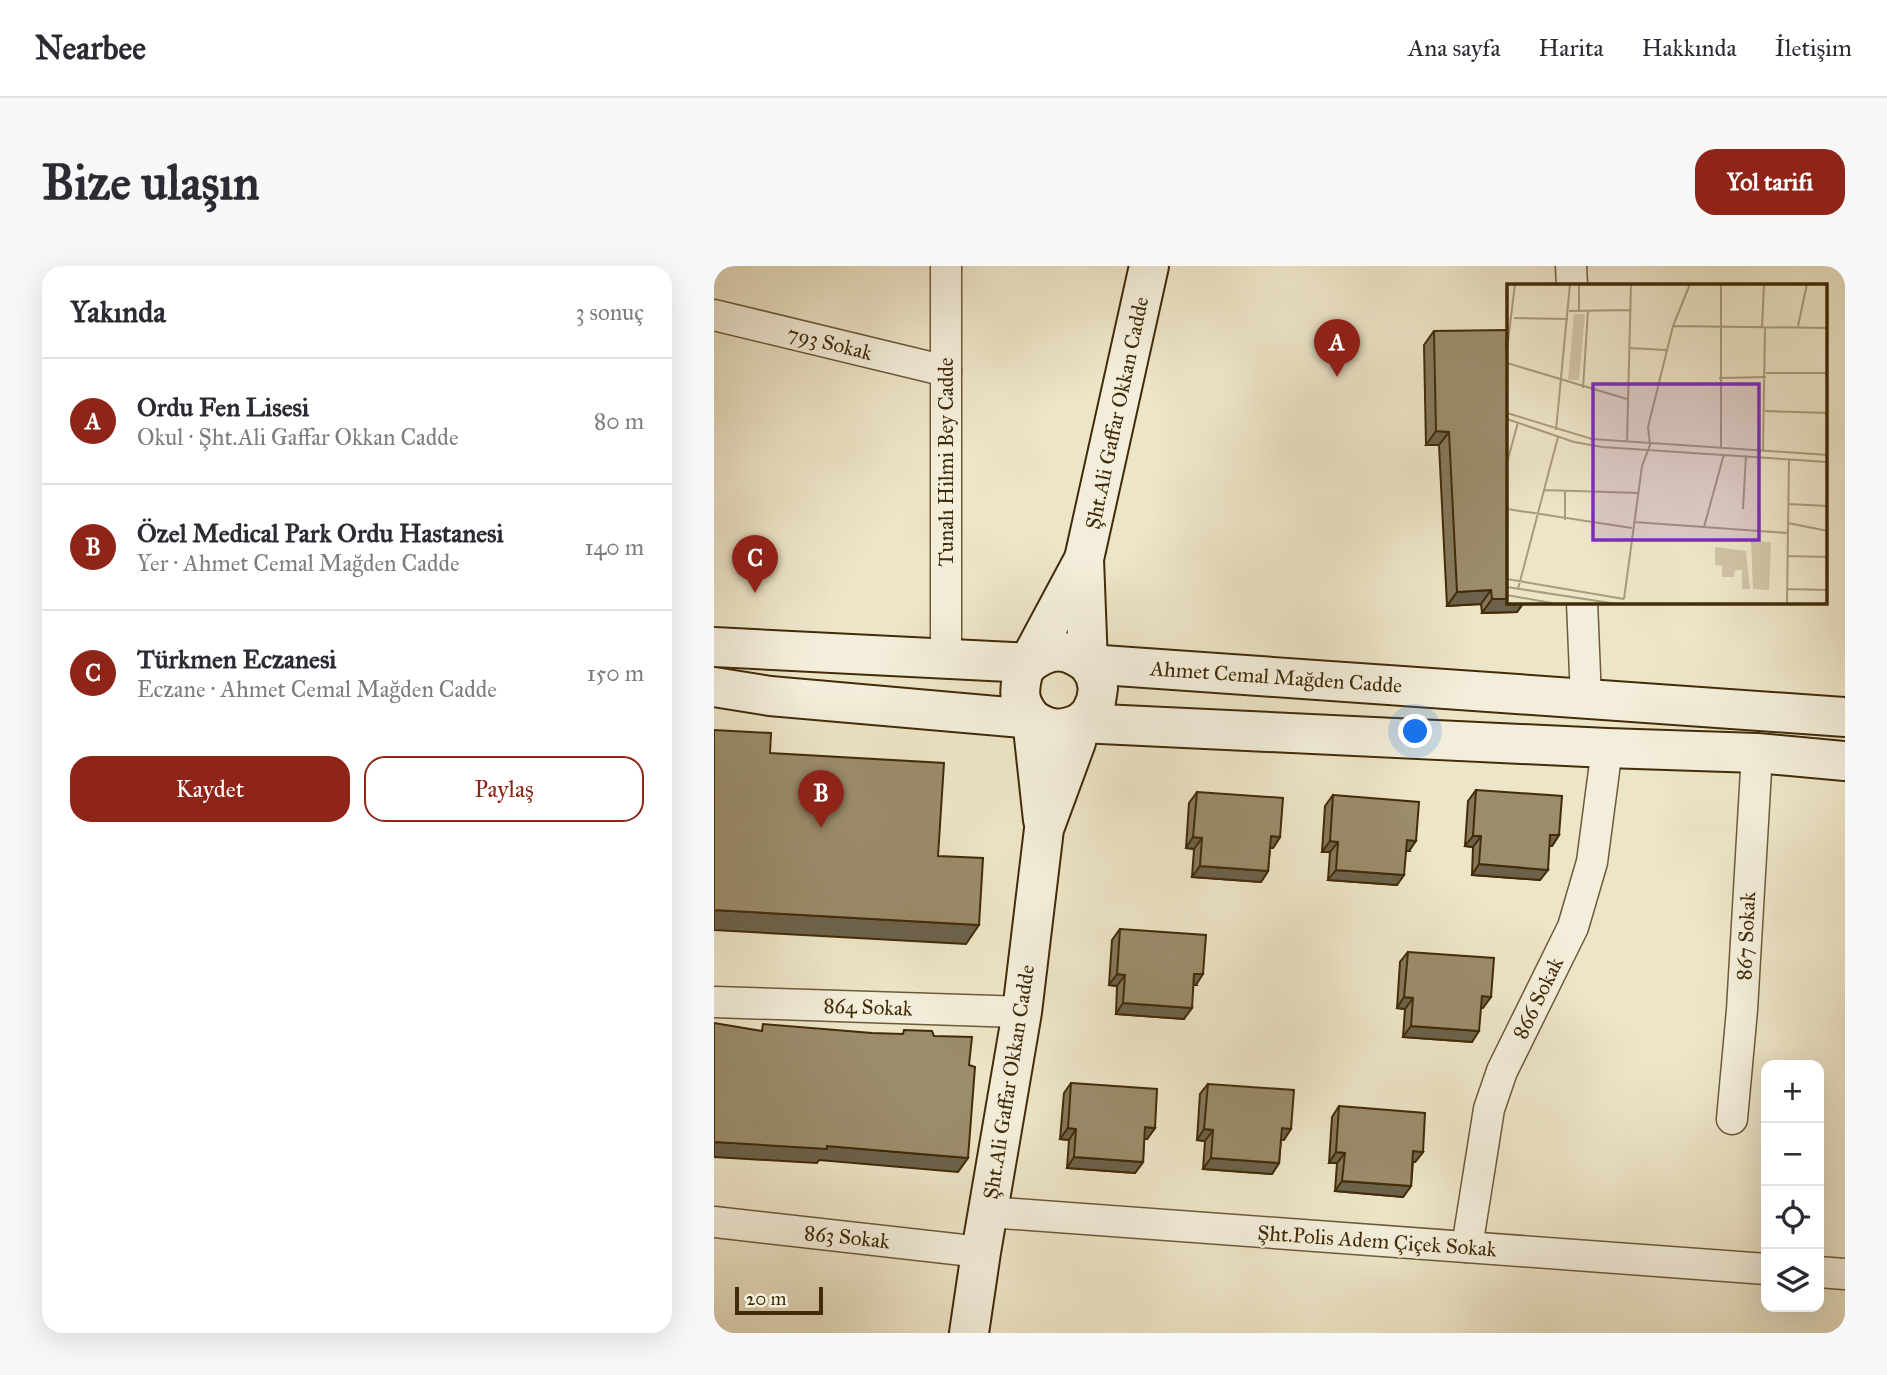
<!DOCTYPE html>
<html lang="tr">
<meta charset="utf-8">
<style>
:root{--surface:#fff;--page:#f7f7f7;--text:#2b2b33;--muted:#7c7c81;--line:#e1e1e2;--accent:#8f2418}
body{margin:0;font-family:"IM FELL Great Primer",serif;background:var(--page);color:var(--text)}
.controls{position:absolute;right:21px;bottom:21px;display:grid;overflow:hidden;border-radius:14px;box-shadow:0 7px 28px #0002}
.controls button{width:63px;height:63px;display:grid;place-items:center;padding:0;border:0;border-bottom:2px solid var(--line);background:var(--surface);color:var(--text);font:35px sans-serif}
.scale{position:absolute;left:21px;bottom:18px;width:88px;box-sizing:border-box;padding-left:7px;border:4px solid #422b07;border-top:0;font-size:19px;line-height:24px;white-space:nowrap;color:#422b07;-webkit-text-stroke:5px #f3eedb;paint-order:stroke}
.you{position:absolute;left:702px;top:466px;width:24px;height:24px;margin:-18px;border:5px solid #fff;border-radius:50%;background:#1a73e8;box-shadow:0 0 0 10px #1a73e833}
.badge{display:grid;place-items:center;width:46px;height:46px;border-radius:50%;background:var(--accent);color:#fff;font-size:23px;font-weight:700}
.pin{position:absolute;translate:-50% -58px;filter:drop-shadow(0 2px 4px #0008)}
.pin::after{content:'';position:absolute;top:37px;width:24px;height:21px;background:inherit;clip-path:polygon(0 0,100% 0,50% 100%)}
.list{margin:0;padding:0;list-style:none}
h2{display:flex;justify-content:space-between;align-items:center;height:91px;margin:0;padding:0 28px;font-size:30px}
h2 small{font-size:23px;font-weight:400;color:var(--muted)}
.list li{display:grid;grid-template-columns:46px 1fr auto;gap:21px;align-items:center;box-sizing:border-box;height:126px;padding:0 28px;border-top:2px solid var(--line)}
.list b{display:block;font-size:26px;white-space:nowrap}
.list p{margin:0;font-size:23px;white-space:nowrap;color:var(--muted)}
.list em{font-size:23px;font-style:normal;color:var(--muted)}
.actions{display:flex;gap:14px;padding:21px 28px}
.actions a{flex:1;padding:16px 0;border:2px solid var(--accent);border-radius:21px;text-align:center;font-size:24px;color:var(--accent)}
.actions .main{background:var(--accent);color:#fff}
.icon{flex:none;width:38px;height:38px;fill:none;stroke:currentColor;stroke-width:2;stroke-linecap:round;stroke-linejoin:round}
.map{position:relative;flex:none;width:1131px;height:1067px;overflow:hidden;border-radius:21px}
header{display:flex;align-items:center;gap:42px;box-sizing:border-box;height:98px;padding:0 35px;background:var(--surface);border-bottom:2px solid var(--line)}
header strong{font-size:33px}
nav{display:flex;gap:38px;margin-inline-start:auto;font-size:24px}
.intro{display:flex;align-items:center;justify-content:space-between;box-sizing:border-box;height:168px;padding:0 42px}
h1{margin:0;font-size:49px}
.button{padding:18px 32px;border-radius:21px;background:var(--accent);color:#fff;font-size:24px;font-weight:700}
main{display:flex;gap:42px;padding:0 42px}
aside{flex:1;background:var(--surface);border-radius:21px;box-shadow:0 7px 28px #0002}
.map>svg:first-child{display:block}
.lines{fill:none;stroke-linecap:round;stroke-linejoin:round}
.minor-casing{stroke:#6d5a37;stroke-width:33}
.secondary-casing{stroke:#422b07;stroke-width:42}
.minor{stroke:#f3eedb;stroke-width:30}
.secondary{stroke:#f3eedb;stroke-width:38}
.wall{fill:#85785c;stroke:#422b07;stroke-width:2}
.shaded-wall{fill:#6c624b;stroke:#422b07;stroke-width:2}
.building{fill:#9b8c6b;stroke:#422b07;stroke-width:2}
.labels{text-anchor:middle;dominant-baseline:central;stroke-width:5;stroke-linejoin:round;paint-order:stroke}
.street-label{font-size:21px;fill:#422b07;stroke:#f3eedb}
.inset-road{fill:none;stroke:#a99b7b;stroke-width:2}
.view{fill:#7b2cbf;fill-opacity:0.15;stroke:#7b2cbf;stroke-width:3.5}
.inset-edge{fill:none;stroke:#422b07;stroke-width:3.5}
</style>
<header>
<strong>Nearbee</strong>
<nav><a>Ana sayfa</a><a>Harita</a><a>Hakkında</a><a>İletişim</a></nav>
</header>
<div class="intro"><h1>Bize ulaşın</h1><a class="button">Yol tarifi</a></div>
<main>
<aside>
<h2>Yakında<small>3 sonuç</small></h2>
<ul class="list">
<li><span class="badge">A</span><div><b>Ordu Fen Lisesi</b><p>Okul · Şht.Ali Gaffar Okkan Cadde</p></div><em>80 m</em></li>
<li><span class="badge">B</span><div><b>Özel Medical Park Ordu Hastanesi</b><p>Yer · Ahmet Cemal Mağden Cadde</p></div><em>140 m</em></li>
<li><span class="badge">C</span><div><b>Türkmen Eczanesi</b><p>Eczane · Ahmet Cemal Mağden Cadde</p></div><em>150 m</em></li>
</ul>
<div class="actions"><a class="main">Kaydet</a><a>Paylaş</a></div>
</aside>
<div class="map">
<svg width="1131" height="1067" viewBox="0 0 1131 1067">
<rect width="100%" height="100%" fill="#ede5c8"/>
<filter id="stains"><feTurbulence type="fractalNoise" baseFrequency=".00286" numOctaves="4"/><feColorMatrix values="0 0 0 0 .2 0 0 0 0 .09 0 0 0 0 .02 0 0 0 .5 -.17"/></filter>
<radialGradient id="worn" r=".72"><stop offset=".6" stop-color="#630" stop-opacity="0"/><stop offset="1" stop-color="#630" stop-opacity=".3"/></radialGradient>
<g class="lines">
<defs>
<g id="minor">
<path d="M232,0v392"/>
<path d="M857,0l1,19"/>
<path d="M0,49l232,56"/>
<path d="M868,336l4,97"/>
<path d="M0,736l308,10"/>
<path d="M1018,853l10,-109 15,-257"/>
<path d="M274,946l778,57"/>
<path d="M0,956l267,30"/>
<path d="M753,981l22,-138 13,-38 71,-144 19,-65 15,-114"/>
<path d="M1105,1006l26,2"/>
</g>
<g id="secondary">
<path d="M0,381l316,16c21,-16 37,-15 58,1l757,53"/>
<path d="M0,421l56,9 262,23c18,12 29,12 48,4l527,25 150,5 88,8"/>
<path d="M329,554l-11,-101c-13,-16 -14,-25 -9,-46l60,-112"/>
<path d="M255,1067l12,-81 41,-240 22,-183 32,-87 4,-19 10,-9 6,-13 2,-13 -3,-13 -7,-11 -4,-105 65,-293"/>
</g>
</defs>
<use href="#minor" class="minor-casing"/>
<use href="#secondary" class="secondary-casing"/>
<use href="#minor" class="minor"/>
<use href="#secondary" class="secondary"/>
</g>
<g class="wall">
<path d="M720,65l72,18 3,253h15l-7,10 -35,1 -1,-9 -34,2 -8,-161h-13l-2,-100z"/>
<path d="M762,524l83,45 -7,11h-3l-9,34 -68,-5 1,-28 -8,-1 3,-45z"/>
<path d="M483,526l83,45 -7,11h-3l-2,23 -7,11 -69,-5 2,-28 -8,-1 3,-45z"/>
<path d="M619,529l76,56h-3l-9,34 -69,-5 2,-28h-8l3,-46z"/>
<path d="M406,663l76,56h-3l-9,34 -68,-5 1,-28 -8,-1 3,-45z"/>
<path d="M694,686l75,56 -2,-1 -9,35 -69,-5 2,-28 -8,-1 3,-46z"/>
<path d="M357,817l84,45 -8,11 -3,-1 -1,24 -8,11 -68,-5 2,-28 -9,-1 4,-46z"/>
<path d="M494,818l76,56 -3,-1 -2,24 -7,11 -69,-5 2,-28 -8,-1 3,-46z"/>
<path d="M625,840l84,46 -8,10h-2l-2,24 -8,11 -68,-6 2,-28h-8l3,-46z"/>
</g>
<g class="shaded-wall">
<path d="M722,165l13,1 -10,13h-13z"/>
<path d="M777,324l-10,14 -34,2 10,-14z"/>
<path d="M778,333h17v3h15l-7,10 -35,1z"/>
<path d="M836,569h9l-7,11 -9,-1z"/>
<path d="M557,570l9,1 -7,11 -9,-1z"/>
<path d="M759,570h8l-8,11 -8,-1z"/>
<path d="M479,571l9,1 -8,11 -8,-1z"/>
<path d="M693,574l9,1 -7,10h-10z"/>
<path d="M616,575l8,1 -8,10h-8z"/>
<path d="M765,598l69,6 -8,10 -68,-5z"/>
<path d="M486,600l68,5 -7,11 -69,-5z"/>
<path d="M622,604l68,5 -7,10 -69,-5z"/>
<path d="M0,644l265,15 -13,19 -252,-14z"/>
<path d="M403,708l8,1 -8,11 -8,-1z"/>
<path d="M480,708h9l-7,11 -9,-1z"/>
<path d="M768,730l9,1 -8,11 -9,-1z"/>
<path d="M690,731l9,1 -8,11 -8,-1z"/>
<path d="M409,737l69,5 -8,11 -68,-5z"/>
<path d="M697,760l68,5 -7,11 -69,-5z"/>
<path d="M431,861l10,1 -8,11 -9,-1z"/>
<path d="M354,862l8,1 -7,11 -9,-1z"/>
<path d="M568,862l9,1 -7,11 -9,-1z"/>
<path d="M490,863l9,1 -8,11 -8,-1z"/>
<path d="M0,876l113,4 141,12 -10,14 -139,-12 -2,3 -103,-6z"/>
<path d="M699,885l10,1 -8,10h-9z"/>
<path d="M622,886l9,1 -8,10h-8z"/>
<path d="M360,891l69,5 -8,11 -68,-5z"/>
<path d="M497,892l68,5 -7,11 -69,-5z"/>
<path d="M628,915l69,5 -8,11 -68,-6z"/>
</g>
<g class="building">
<path d="M793,64l-1,19h3v250h-17l-1,-9 -34,2 -8,-160 -13,-1 -2,-100z"/>
<path d="M0,464l57,3 -1,20 174,10 -6,93 45,2 -4,67 -265,-15z"/>
<path d="M762,524l86,6 -3,39h-9l-2,35 -69,-6 2,-28h-8z"/>
<path d="M483,526l86,6 -3,39 -9,-1 -3,35 -68,-5 2,-28 -9,-1z"/>
<path d="M619,529l86,7 -3,39 -9,-1 -3,35 -68,-5 2,-28 -8,-1z"/>
<path d="M406,663l86,6 -3,39h-9l-2,34 -69,-5 2,-28 -8,-1z"/>
<path d="M694,686l86,6 -3,39 -9,-1 -3,35 -68,-5 2,-28 -9,-1z"/>
<path d="M0,757l48,8 1,-7 109,9 31,1 1,-4 28,1 2,5 38,1 -3,28 6,2 -7,91 -141,-12v3l-113,-7z"/>
<path d="M357,817l86,6 -2,39 -10,-1 -2,35 -69,-5 2,-28 -8,-1z"/>
<path d="M494,818l86,6 -3,39 -9,-1 -3,35 -68,-5 2,-28 -9,-1z"/>
<path d="M625,840l86,7 -2,39 -10,-1 -2,35 -69,-5 3,-28 -9,-1z"/>
</g>
<g class="labels">
<g class="street-label">
<text transform="translate(116 77) rotate(14)">793 Sokak</text>
<text transform="translate(403 147) rotate(-78)">Şht.Ali Gaffar Okkan Cadde</text>
<text transform="translate(232 196) rotate(-90)">Tunalı Hilmi Bey Cadde</text>
<text transform="translate(562 411) rotate(4)">Ahmet Cemal Mağden Cadde</text>
<text transform="translate(1032 670) rotate(-87)">867 Sokak</text>
<text transform="translate(824 732) rotate(-64)">866 Sokak</text>
<text transform="translate(154 741) rotate(2)">864 Sokak</text>
<text transform="translate(295 816) rotate(-81)">Şht.Ali Gaffar Okkan Cadde</text>
<text transform="translate(133 971) rotate(6)">863 Sokak</text>
<text transform="translate(663 975) rotate(4)">Şht.Polis Adem Çiçek Sokak</text>
</g>
</g>
<g transform="translate(793 18)">
<rect width="320" height="320" fill="#ede5c8"/>
<path d="M67,30h11l-6,66h-11zM244,257l20,1 -2,48 -16,-1zM208,263l31,4 4,38h-8v-19h-7l-1,7h-12v-11l-7,-1z" fill="#d0c5a7"/>
<path class="inset-road" d="M72,0v27M214,0v163M62,27l61,-1M7,34l54,1M166,42l155,2M291,42l9,-42M255,44l2,-44M122,64l37,2M0,65l8,-65M0,79l120,36M259,89h62M212,94l47,-1M76,104l5,-78M258,127l63,2M0,129l85,26 236,16M0,135l67,23 28,5 226,15M49,146l14,-146M120,157l4,-157M256,166l2,-123M0,179l11,-41M37,206l94,3M281,220l40,2M0,225l125,19M236,225l3,-54M58,236v-29M127,238l154,11M281,239l40,8M197,243l20,-73M281,272l40,1M0,295l117,20M0,303l110,17M11,305l40,-152M281,305l40,1M0,311l50,9M117,315l18,-133 8,-21 -2,-18 25,-101 17,-42M280,320l2,-145"/>
<path class="view" d="M86,100h166v156h-166z"/>
<rect width="320" height="320" class="inset-edge"/>
</g>
<rect width="100%" height="100%" filter="url(#stains)"/>
<rect width="100%" height="100%" fill="url(#worn)"/>
</svg>
<div class="controls">
<button>+</button>
<button>−</button>
<button><svg class="icon" aria-label="locate" viewBox="0 0 24 24"><circle cx="12" cy="12" r="6"/><path d="M12 2v4M12 18v4M2 12h4M18 12h4"/></svg></button>
<button><svg class="icon" aria-label="layers" viewBox="0 0 24 24"><path d="M12 4l9 5-9 5-9-5zM3 14l9 5 9-5"/></svg></button>
</div>
<div class="scale">20 m</div>
<div class="you"></div>
<div class="pin badge" style="left:623px;top:111px">A</div>
<div class="pin badge" style="left:107px;top:562px">B</div>
<div class="pin badge" style="left:41px;top:327px">C</div>
</div>
</main>
